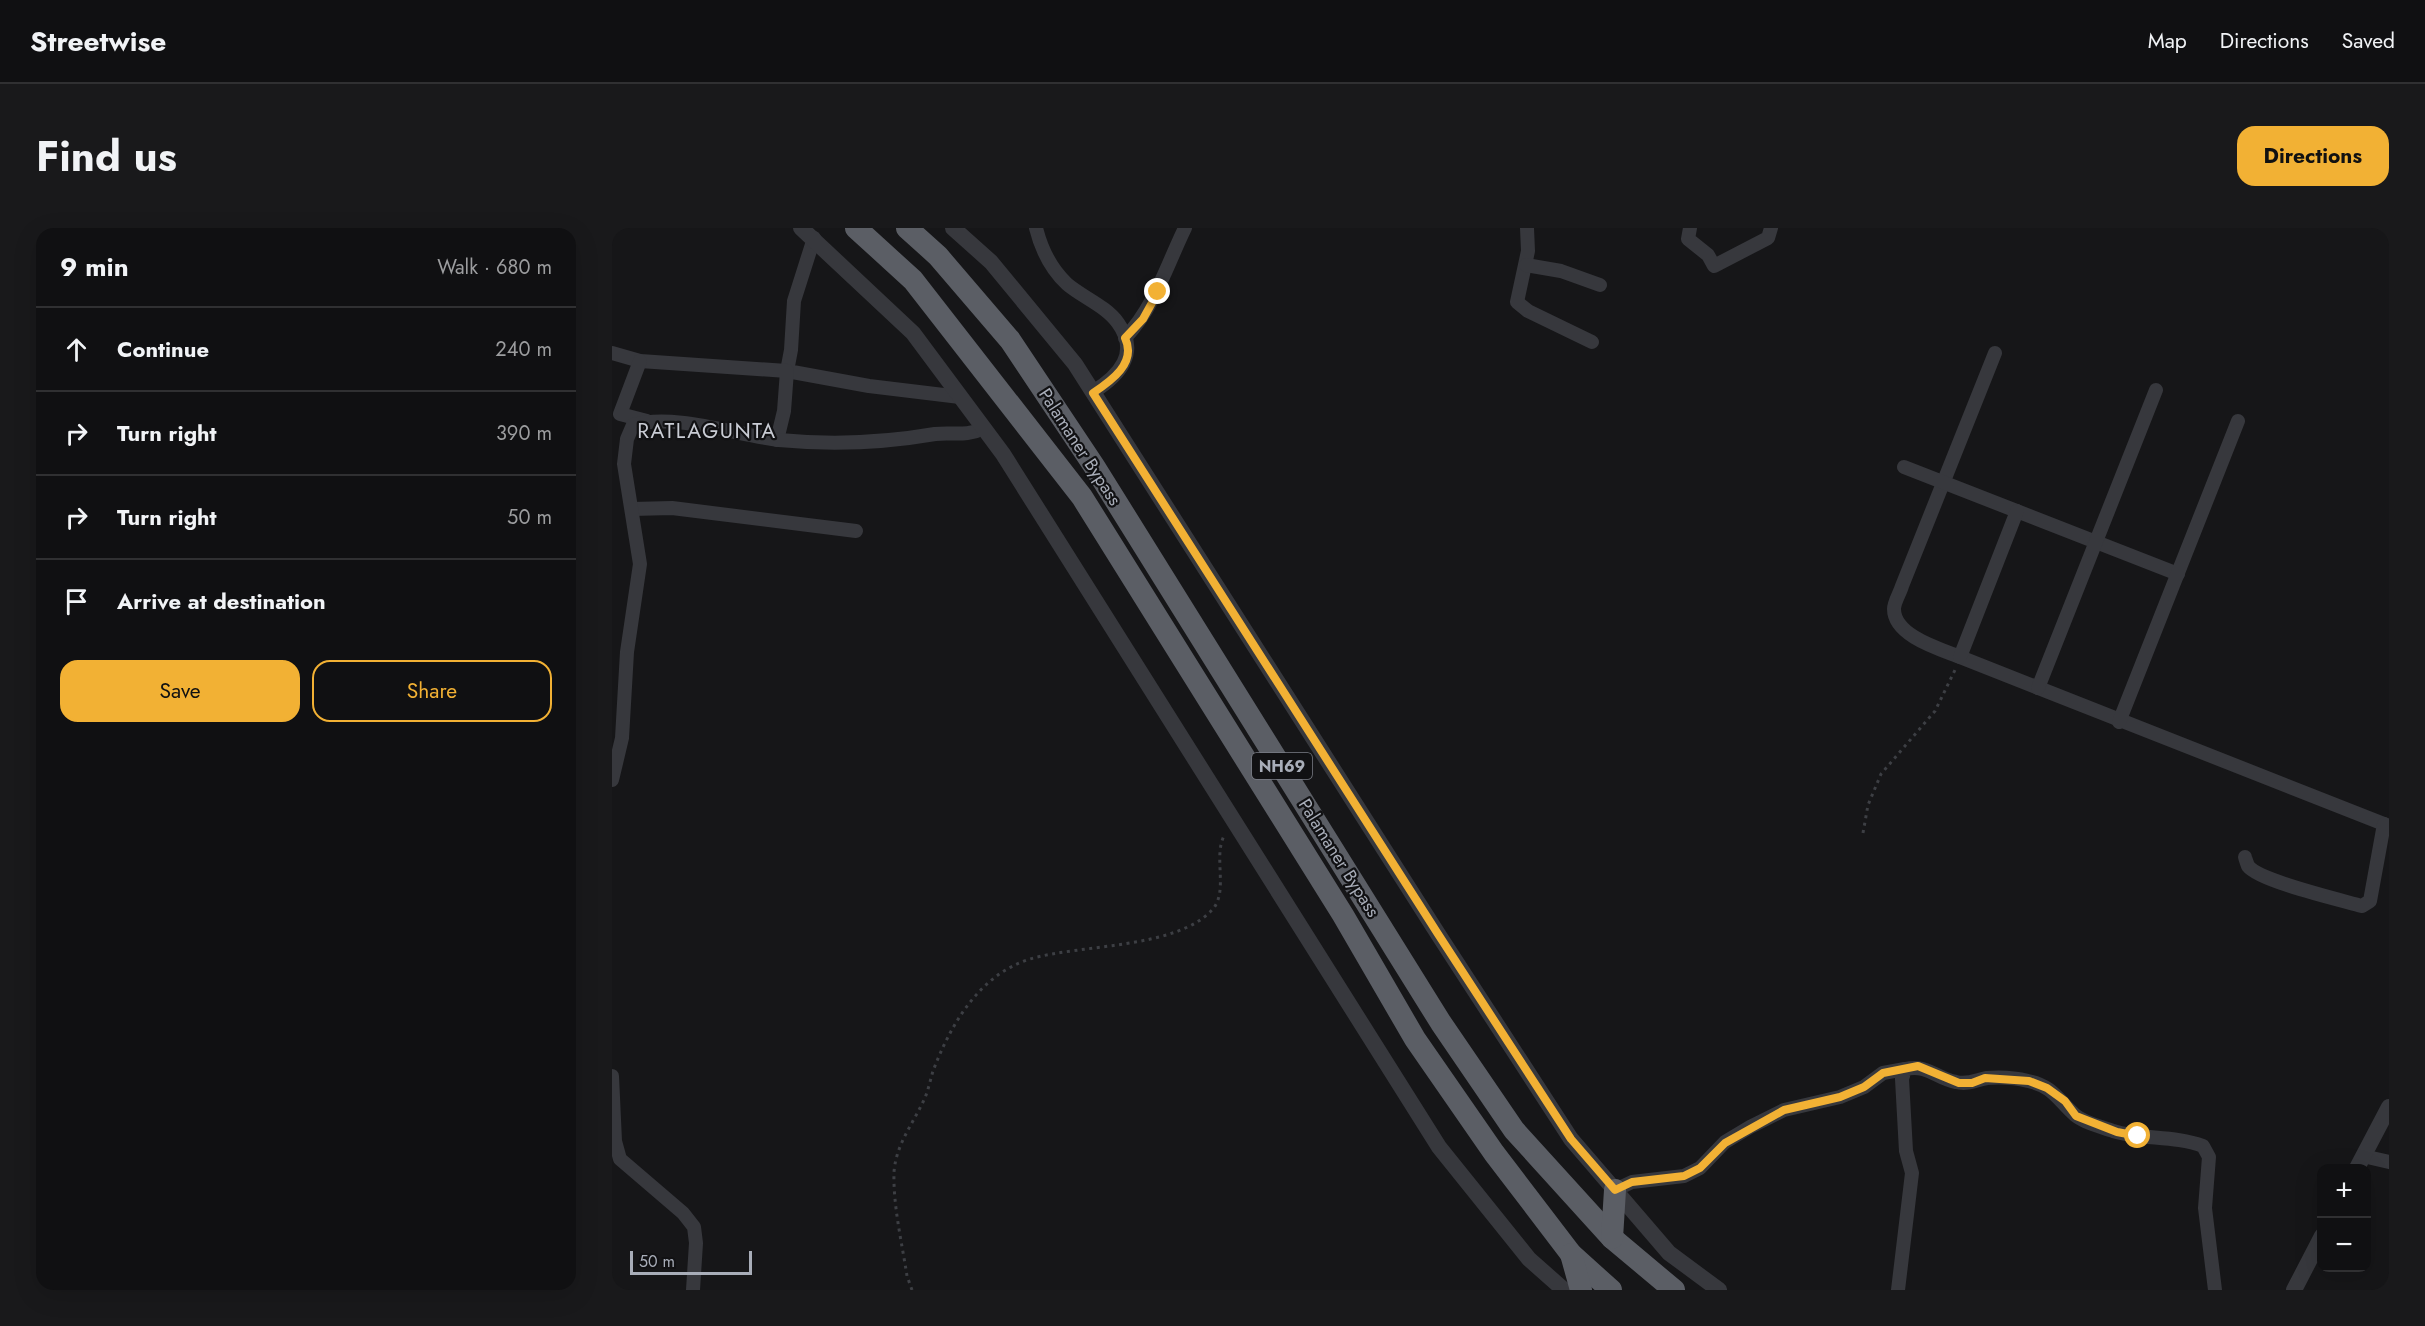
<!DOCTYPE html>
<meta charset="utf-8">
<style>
:root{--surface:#101012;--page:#19191b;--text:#f1f3f6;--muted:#9c9d9f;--line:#303032;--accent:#f2b134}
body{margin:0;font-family:Jost,sans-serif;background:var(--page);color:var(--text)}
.controls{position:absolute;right:18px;bottom:18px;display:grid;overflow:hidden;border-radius:12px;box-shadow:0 6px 24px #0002}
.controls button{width:54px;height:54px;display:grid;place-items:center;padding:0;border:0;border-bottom:2px solid var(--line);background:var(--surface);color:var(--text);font:30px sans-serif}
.scale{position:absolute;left:18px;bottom:15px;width:122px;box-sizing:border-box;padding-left:6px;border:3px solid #a8adb8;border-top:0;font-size:16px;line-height:21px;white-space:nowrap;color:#a8adb8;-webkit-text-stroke:4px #111113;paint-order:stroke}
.stop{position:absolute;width:18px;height:18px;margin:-14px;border:4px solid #f2b134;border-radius:50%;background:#fff}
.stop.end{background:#f2b134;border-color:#fff;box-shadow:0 2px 6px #0008}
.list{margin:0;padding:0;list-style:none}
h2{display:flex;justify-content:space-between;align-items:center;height:78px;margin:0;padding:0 24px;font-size:26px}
h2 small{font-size:20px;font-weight:400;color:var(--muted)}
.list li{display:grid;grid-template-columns:39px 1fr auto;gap:18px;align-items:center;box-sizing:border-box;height:84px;padding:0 24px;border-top:2px solid var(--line)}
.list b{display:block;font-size:22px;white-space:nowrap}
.list em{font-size:20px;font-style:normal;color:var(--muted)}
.actions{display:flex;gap:12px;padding:18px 24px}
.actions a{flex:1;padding:14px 0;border:2px solid var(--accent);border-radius:18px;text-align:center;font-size:21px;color:var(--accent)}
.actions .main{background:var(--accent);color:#111}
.icon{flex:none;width:33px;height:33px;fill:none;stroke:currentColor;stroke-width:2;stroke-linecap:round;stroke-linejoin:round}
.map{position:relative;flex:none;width:1777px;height:1062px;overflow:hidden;border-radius:18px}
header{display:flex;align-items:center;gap:36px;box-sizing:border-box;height:84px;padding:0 30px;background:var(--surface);border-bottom:2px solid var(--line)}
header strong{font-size:28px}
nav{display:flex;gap:33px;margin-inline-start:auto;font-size:21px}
.intro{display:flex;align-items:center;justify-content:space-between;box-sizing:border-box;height:144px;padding:0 36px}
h1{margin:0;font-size:42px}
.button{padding:15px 27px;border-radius:18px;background:var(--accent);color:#111;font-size:21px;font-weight:700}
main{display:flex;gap:36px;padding:0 36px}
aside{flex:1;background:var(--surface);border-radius:18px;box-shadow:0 6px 24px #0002}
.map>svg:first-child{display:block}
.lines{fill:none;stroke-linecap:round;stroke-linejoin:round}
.path{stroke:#3d3f44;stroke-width:3;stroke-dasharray:3 4.5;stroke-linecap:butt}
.minor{stroke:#37383d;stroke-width:14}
.tertiary{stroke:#37383d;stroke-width:16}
.trunk{stroke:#5b5e65;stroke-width:22}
.route{stroke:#f2b134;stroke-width:8}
.labels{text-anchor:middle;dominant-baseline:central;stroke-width:4.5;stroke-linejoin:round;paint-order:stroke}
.shield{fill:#111113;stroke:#7b7e86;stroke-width:1.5}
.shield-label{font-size:16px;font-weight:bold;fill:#a8adb8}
.street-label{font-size:18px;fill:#a8adb8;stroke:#111113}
.quarter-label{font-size:21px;letter-spacing:1.5px;fill:#c9ccd4;stroke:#111113}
</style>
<header>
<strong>Streetwise</strong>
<nav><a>Map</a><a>Directions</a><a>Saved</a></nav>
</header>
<div class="intro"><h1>Find us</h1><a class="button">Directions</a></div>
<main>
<aside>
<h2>9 min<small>Walk · 680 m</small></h2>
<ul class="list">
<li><svg class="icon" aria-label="ahead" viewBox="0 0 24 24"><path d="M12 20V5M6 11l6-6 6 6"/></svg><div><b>Continue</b></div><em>240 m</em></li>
<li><svg class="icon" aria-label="right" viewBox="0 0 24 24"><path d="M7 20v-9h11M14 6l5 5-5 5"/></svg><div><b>Turn right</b></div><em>390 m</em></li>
<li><svg class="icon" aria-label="right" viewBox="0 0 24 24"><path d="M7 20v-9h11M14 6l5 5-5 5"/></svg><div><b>Turn right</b></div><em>50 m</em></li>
<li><svg class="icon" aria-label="arrive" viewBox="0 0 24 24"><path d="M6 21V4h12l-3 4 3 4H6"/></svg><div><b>Arrive at destination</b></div></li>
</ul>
<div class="actions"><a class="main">Save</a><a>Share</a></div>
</aside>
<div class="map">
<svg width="1777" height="1062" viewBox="0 0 1777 1062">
<rect width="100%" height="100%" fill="#161618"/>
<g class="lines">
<g class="path">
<path d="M1251,605l5,-28 13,-31 54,-63 20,-41"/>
<path d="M300,1062l-5,-14c-5,-33 -14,-70 -13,-104 2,-27 18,-47 29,-70 5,-10 7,-21 10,-31 18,-47 46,-96 97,-112 51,-15 146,-10 182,-49 17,-18 1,-53 12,-74"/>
</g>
<g class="minor">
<path d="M424,0c5,20 15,41 31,56 15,13 39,22 51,39 22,30 1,53 -25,69"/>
<path d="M915,0l1,23 -11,51 11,9 64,31"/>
<path d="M1078,0l-2,11 20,16 6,11 54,-28 3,-10"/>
<path d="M202,10l-20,63 -3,49 -4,21 82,15 91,11"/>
<path d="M914,37l35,6 39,14"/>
<path d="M513,110c30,-32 41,-71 60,-110"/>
<path d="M0,125l28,8 147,10 -3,40 -7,29"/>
<path d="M1383,125l-93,233c-2,7 -8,16 -8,23 0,27 46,40 66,48l429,169"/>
<path d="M28,133l-20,53 27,7"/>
<path d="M1292,239l274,107"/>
<path d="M20,281l40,-1 184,23"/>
<path d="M1348,429l57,-146"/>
<path d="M1426,460l118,-298"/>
<path d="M1507,494l119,-301"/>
<path d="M0,552l10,-42 5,-86 13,-88 -16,-100 3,-25 6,-14c41,-12 103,10 146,15 53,5 104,3 156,-6 18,-2 31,3 49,-6"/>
<path d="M1633,629c0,1 3,9 3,9 11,15 93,34 114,40l8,-5 14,-77"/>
<path d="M0,848l3,65 5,18 63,54 11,14 2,16 -3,47"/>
<path d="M1751,928l26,6"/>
<path d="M1003,962l17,-8 52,-6 16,-8 25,-26 25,-15 34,-17 56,-13 24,-10 19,-14 22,-4"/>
<path d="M1286,1062l14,-117 -6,-22 -4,-72 3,-10c23,-5 30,9 51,13 12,3 20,-2 31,-4 13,-1 29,0 41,3 25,5 30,19 47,34 9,8 27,12 38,16 29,9 61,4 90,15l6,11 -4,51 10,82"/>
</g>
<g class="tertiary">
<path d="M189,0l112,105 90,121 436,693 90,112 35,31"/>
<path d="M341,0l38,34 84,102 363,570 133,205 98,114 50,37"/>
<path d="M1745,940l32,-61"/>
<path d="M1682,1062l28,-54"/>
</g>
<g class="trunk">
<path d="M244,0l57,52 169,217 261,418 72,124 79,114 77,101 40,36"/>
<path d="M295,0l31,28 72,84 84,126 347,557 73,107 98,108 62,52"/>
<path d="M1000,1010l3,-48"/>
<path d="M959,1026l10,36"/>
</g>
</g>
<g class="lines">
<path class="route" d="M546,64l-15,27 -18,19c12,25 -14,43 -32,55l345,541 133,205 44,51 17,-8 52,-6 16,-8 25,-25 59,-33 56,-13 24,-10 19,-14 35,-7 41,17h13l13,-5 44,3 18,7 18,13 11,15 41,16 21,4"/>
</g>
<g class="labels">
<rect class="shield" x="640" y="525" width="60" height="26" rx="4.5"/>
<g class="shield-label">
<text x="670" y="538">NH69</text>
</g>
<g class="street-label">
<text transform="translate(468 219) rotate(57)">Palamaner Bypass</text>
<text transform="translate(727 630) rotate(58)">Palamaner Bypass</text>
</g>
<g class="quarter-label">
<text x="95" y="203">RATLAGUNTA</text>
</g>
</g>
</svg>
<div class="controls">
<button>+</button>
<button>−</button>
</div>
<div class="scale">50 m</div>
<div class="stop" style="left:1526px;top:908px"></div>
<div class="stop end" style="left:546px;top:64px"></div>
</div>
</main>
